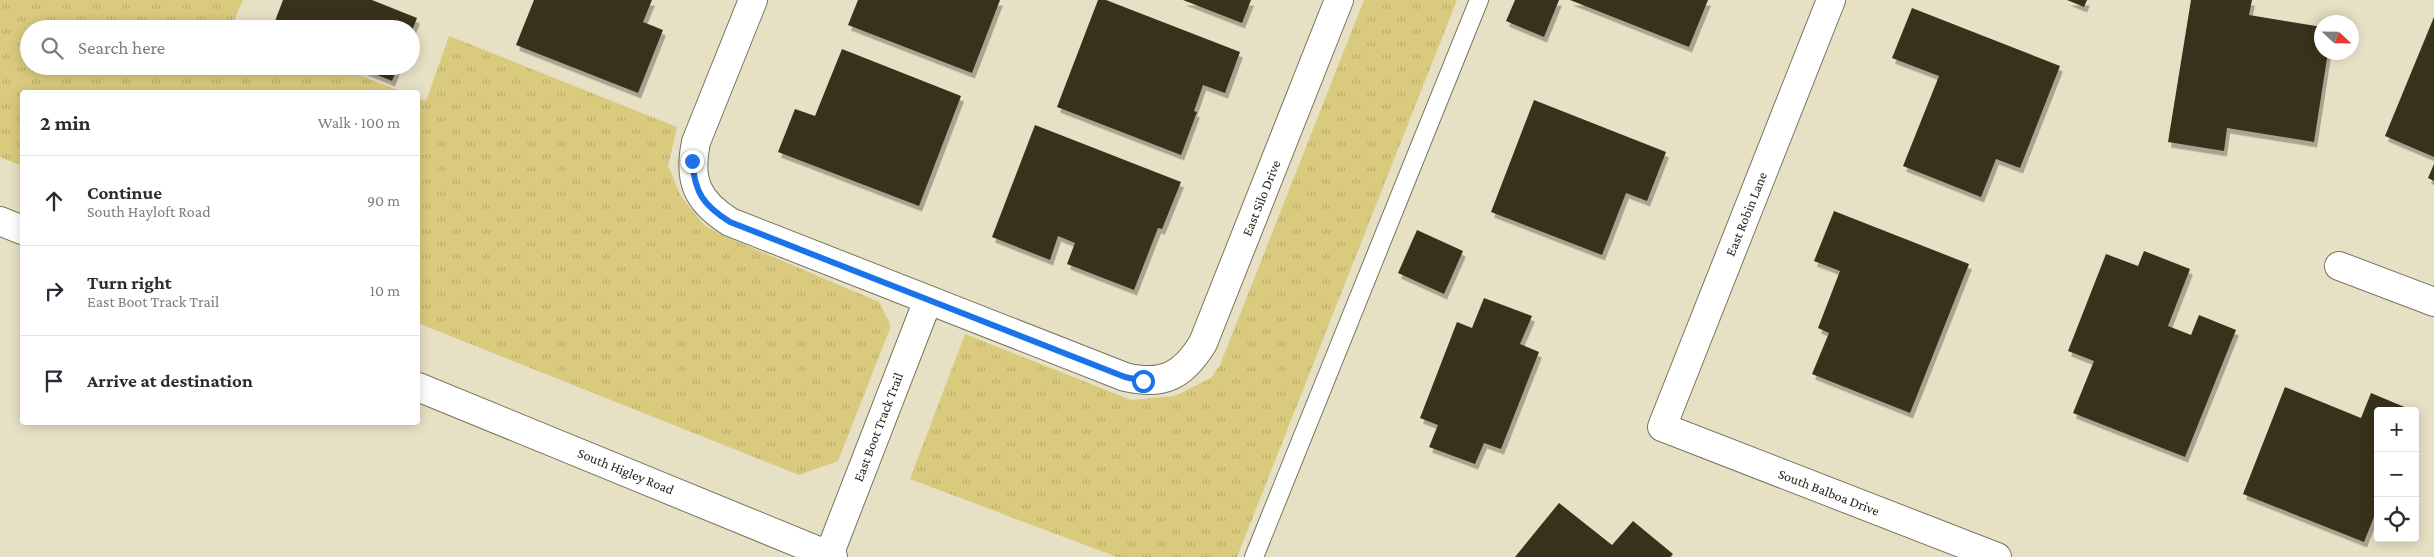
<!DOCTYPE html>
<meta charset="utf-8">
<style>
:root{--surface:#fff;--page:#f7f7f7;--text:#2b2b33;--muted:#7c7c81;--line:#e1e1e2}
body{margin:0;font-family:"Crimson Pro",serif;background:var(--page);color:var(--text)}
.controls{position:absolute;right:15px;bottom:15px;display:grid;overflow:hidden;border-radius:5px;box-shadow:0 2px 12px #0003}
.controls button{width:45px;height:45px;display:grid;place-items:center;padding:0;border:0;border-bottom:1px solid var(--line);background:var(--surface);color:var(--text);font:25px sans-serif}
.compass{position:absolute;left:2314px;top:15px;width:45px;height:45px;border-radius:50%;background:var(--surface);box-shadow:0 2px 12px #0003;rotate:112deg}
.stop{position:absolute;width:15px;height:15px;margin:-11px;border:4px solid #1a73e8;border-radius:50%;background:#fff}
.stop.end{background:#1a73e8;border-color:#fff;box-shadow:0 1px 5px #0008}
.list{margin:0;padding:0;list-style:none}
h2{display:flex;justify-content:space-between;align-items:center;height:65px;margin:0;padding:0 20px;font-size:21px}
h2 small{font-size:16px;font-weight:400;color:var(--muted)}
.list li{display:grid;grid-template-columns:32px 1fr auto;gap:15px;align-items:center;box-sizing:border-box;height:90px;padding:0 20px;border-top:1px solid var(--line)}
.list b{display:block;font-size:19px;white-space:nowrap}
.list p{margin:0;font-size:16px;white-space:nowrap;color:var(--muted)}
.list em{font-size:16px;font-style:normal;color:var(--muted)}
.icon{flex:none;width:28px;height:28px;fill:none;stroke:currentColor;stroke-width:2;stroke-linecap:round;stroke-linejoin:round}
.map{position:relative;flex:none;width:2434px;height:557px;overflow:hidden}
.search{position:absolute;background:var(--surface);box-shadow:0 2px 12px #0003;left:20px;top:20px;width:400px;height:55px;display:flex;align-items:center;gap:12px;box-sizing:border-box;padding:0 18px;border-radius:28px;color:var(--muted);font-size:19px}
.panel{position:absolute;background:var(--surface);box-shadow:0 2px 12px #0003;left:20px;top:90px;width:400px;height:335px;border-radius:5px}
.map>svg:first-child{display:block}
.park{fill:url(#park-tufts)}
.building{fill:#37321b;filter:url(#shadow)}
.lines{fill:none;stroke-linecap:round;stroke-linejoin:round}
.lane-casing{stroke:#7a755c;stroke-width:20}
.street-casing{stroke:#7a755c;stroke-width:30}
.secondary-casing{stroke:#7a755c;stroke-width:30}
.lane{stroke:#fff;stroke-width:18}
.street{stroke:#fff;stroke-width:28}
.secondary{stroke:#fff;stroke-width:28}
.route{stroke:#1a73e8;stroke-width:6}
.labels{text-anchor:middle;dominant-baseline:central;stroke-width:5;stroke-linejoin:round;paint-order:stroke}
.street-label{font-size:14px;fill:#252319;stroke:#fff}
</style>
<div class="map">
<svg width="2434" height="557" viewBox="0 0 2434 557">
<defs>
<pattern id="park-tufts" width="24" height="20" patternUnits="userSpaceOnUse" patternTransform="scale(1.25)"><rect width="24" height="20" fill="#daca7e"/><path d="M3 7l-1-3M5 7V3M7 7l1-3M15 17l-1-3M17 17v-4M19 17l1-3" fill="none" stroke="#bbad6c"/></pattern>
<filter id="shadow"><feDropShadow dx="3" dy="5.5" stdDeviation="0" flood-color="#0004"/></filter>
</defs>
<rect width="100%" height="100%" fill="#e6e0c5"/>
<g class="park">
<path d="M0,0h243l-11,25 9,4h-212v37h307l67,26h-381v74l-22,-9z"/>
<path d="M1364,0h93l-220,557h-120l-207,-78 55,-145 166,66 44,-4 36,-18 9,-13z"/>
<path d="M449,36l228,91 -9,39 13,30 23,29 18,10 157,67 12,24 -53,135 -39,14 -381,-152v-225l8,3z"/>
</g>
<g class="building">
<path d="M283,0h89l45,18 -6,15v-4h-139z"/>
<path d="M534,0h118l-9,22 20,8 -25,63 -122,-48z"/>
<path d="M858,0h142l-28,73 -124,-48z"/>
<path d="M1098,0h8l134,52 -15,41 -22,-8 -9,26 3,1 -16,43 -124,-48z"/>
<path d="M1183,0h68l-9,23z"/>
<path d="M1515,0h44l-15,37 -38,-16z"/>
<path d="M1570,0h138l-19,47z"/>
<path d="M2067,0h20l-3,7z"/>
<path d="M2191,0h61l-3,15 73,12v25h6l-14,90 -87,-14 -3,23 -56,-9z"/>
<path d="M1912,8l148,58 -40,102 -24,-9 -15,38 -78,-31 36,-90 -47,-18z"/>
<path d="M2434,17v140l-49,-21z"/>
<path d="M842,49l119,47 -42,110 -141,-54 17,-43 20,7z"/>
<path d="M355,66h43l-6,15z"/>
<path d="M1534,100l132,52 -19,49 -21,-8 -24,62 -111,-43z"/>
<path d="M1035,125l146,57 -19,47 -4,-1 -24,62 -67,-26 8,-21 -17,-7 -8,24 -58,-23z"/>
<path d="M2434,164v17l-6,-3z"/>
<path d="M1834,211l135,53 -59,149 -98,-39 17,-41 -11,-5 22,-57 -26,-10z"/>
<path d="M1417,230l46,21 -19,43 -46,-21z"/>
<path d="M2144,251l46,18 -22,57 23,9 8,-20 37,15 -51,127 -112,-44 21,-52 -26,-10 38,-97 32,12z"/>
<path d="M1484,298l48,18 -12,28 19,8 -38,97 -17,-6 -9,21 -46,-17 9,-22 -18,-7 37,-96 15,6z"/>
<path d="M2285,387l76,31 10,-25 43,18h-36v96l-14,35 -121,-48z"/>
<path d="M1559,503l53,42 21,-24 40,33 -3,3h-155z"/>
</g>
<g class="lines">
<defs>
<path id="lane" d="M1254,557l225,-557"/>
<g id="street">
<path d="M753,0l-57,142c-8,39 1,59 34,80l395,155c38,9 58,-1 78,-34l136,-343"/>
<path d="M1831,0l-169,427 335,130"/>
<path d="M2339,266l95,36"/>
<path d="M829,555l99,-255"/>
</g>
<g id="secondary">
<path d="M0,221l22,9"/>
<path d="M418,387l415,170"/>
</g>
</defs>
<use href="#lane" class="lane-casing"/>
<use href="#street" class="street-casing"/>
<use href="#secondary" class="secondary-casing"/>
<use href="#lane" class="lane"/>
<use href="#street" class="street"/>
<use href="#secondary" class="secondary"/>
</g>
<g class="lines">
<path class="route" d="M692,161c3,32 11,44 38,61l395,155 18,4"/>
</g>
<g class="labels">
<g class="street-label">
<text transform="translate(1261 198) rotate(-68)">East Silo Drive</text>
<text transform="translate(1746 214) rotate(-68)">East Robin Lane</text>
<text transform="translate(878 427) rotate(-69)">East Boot Track Trail</text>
<text transform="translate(626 471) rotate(22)">South Higley Road</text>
<text transform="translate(1829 492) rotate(21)">South Balboa Drive</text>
</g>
</g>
</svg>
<div class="controls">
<button>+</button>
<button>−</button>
<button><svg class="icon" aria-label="locate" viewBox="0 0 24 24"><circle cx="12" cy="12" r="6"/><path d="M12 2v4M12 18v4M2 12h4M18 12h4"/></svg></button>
</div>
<svg class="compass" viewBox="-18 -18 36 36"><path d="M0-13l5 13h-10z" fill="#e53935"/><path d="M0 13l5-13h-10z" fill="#7c7c81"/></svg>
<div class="stop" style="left:1143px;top:381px"></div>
<div class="stop end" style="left:692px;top:161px"></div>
<div class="search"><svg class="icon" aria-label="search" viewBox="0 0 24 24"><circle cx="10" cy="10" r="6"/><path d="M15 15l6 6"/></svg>Search here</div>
<section class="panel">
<h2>2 min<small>Walk · 100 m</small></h2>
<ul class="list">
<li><svg class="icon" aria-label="ahead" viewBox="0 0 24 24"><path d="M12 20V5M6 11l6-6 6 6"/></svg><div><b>Continue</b><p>South Hayloft Road</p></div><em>90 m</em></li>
<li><svg class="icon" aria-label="right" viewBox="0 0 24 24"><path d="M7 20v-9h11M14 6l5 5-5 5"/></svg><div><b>Turn right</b><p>East Boot Track Trail</p></div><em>10 m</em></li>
<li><svg class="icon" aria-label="arrive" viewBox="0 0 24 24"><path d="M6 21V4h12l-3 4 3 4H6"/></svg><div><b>Arrive at destination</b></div></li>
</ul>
</section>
</div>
